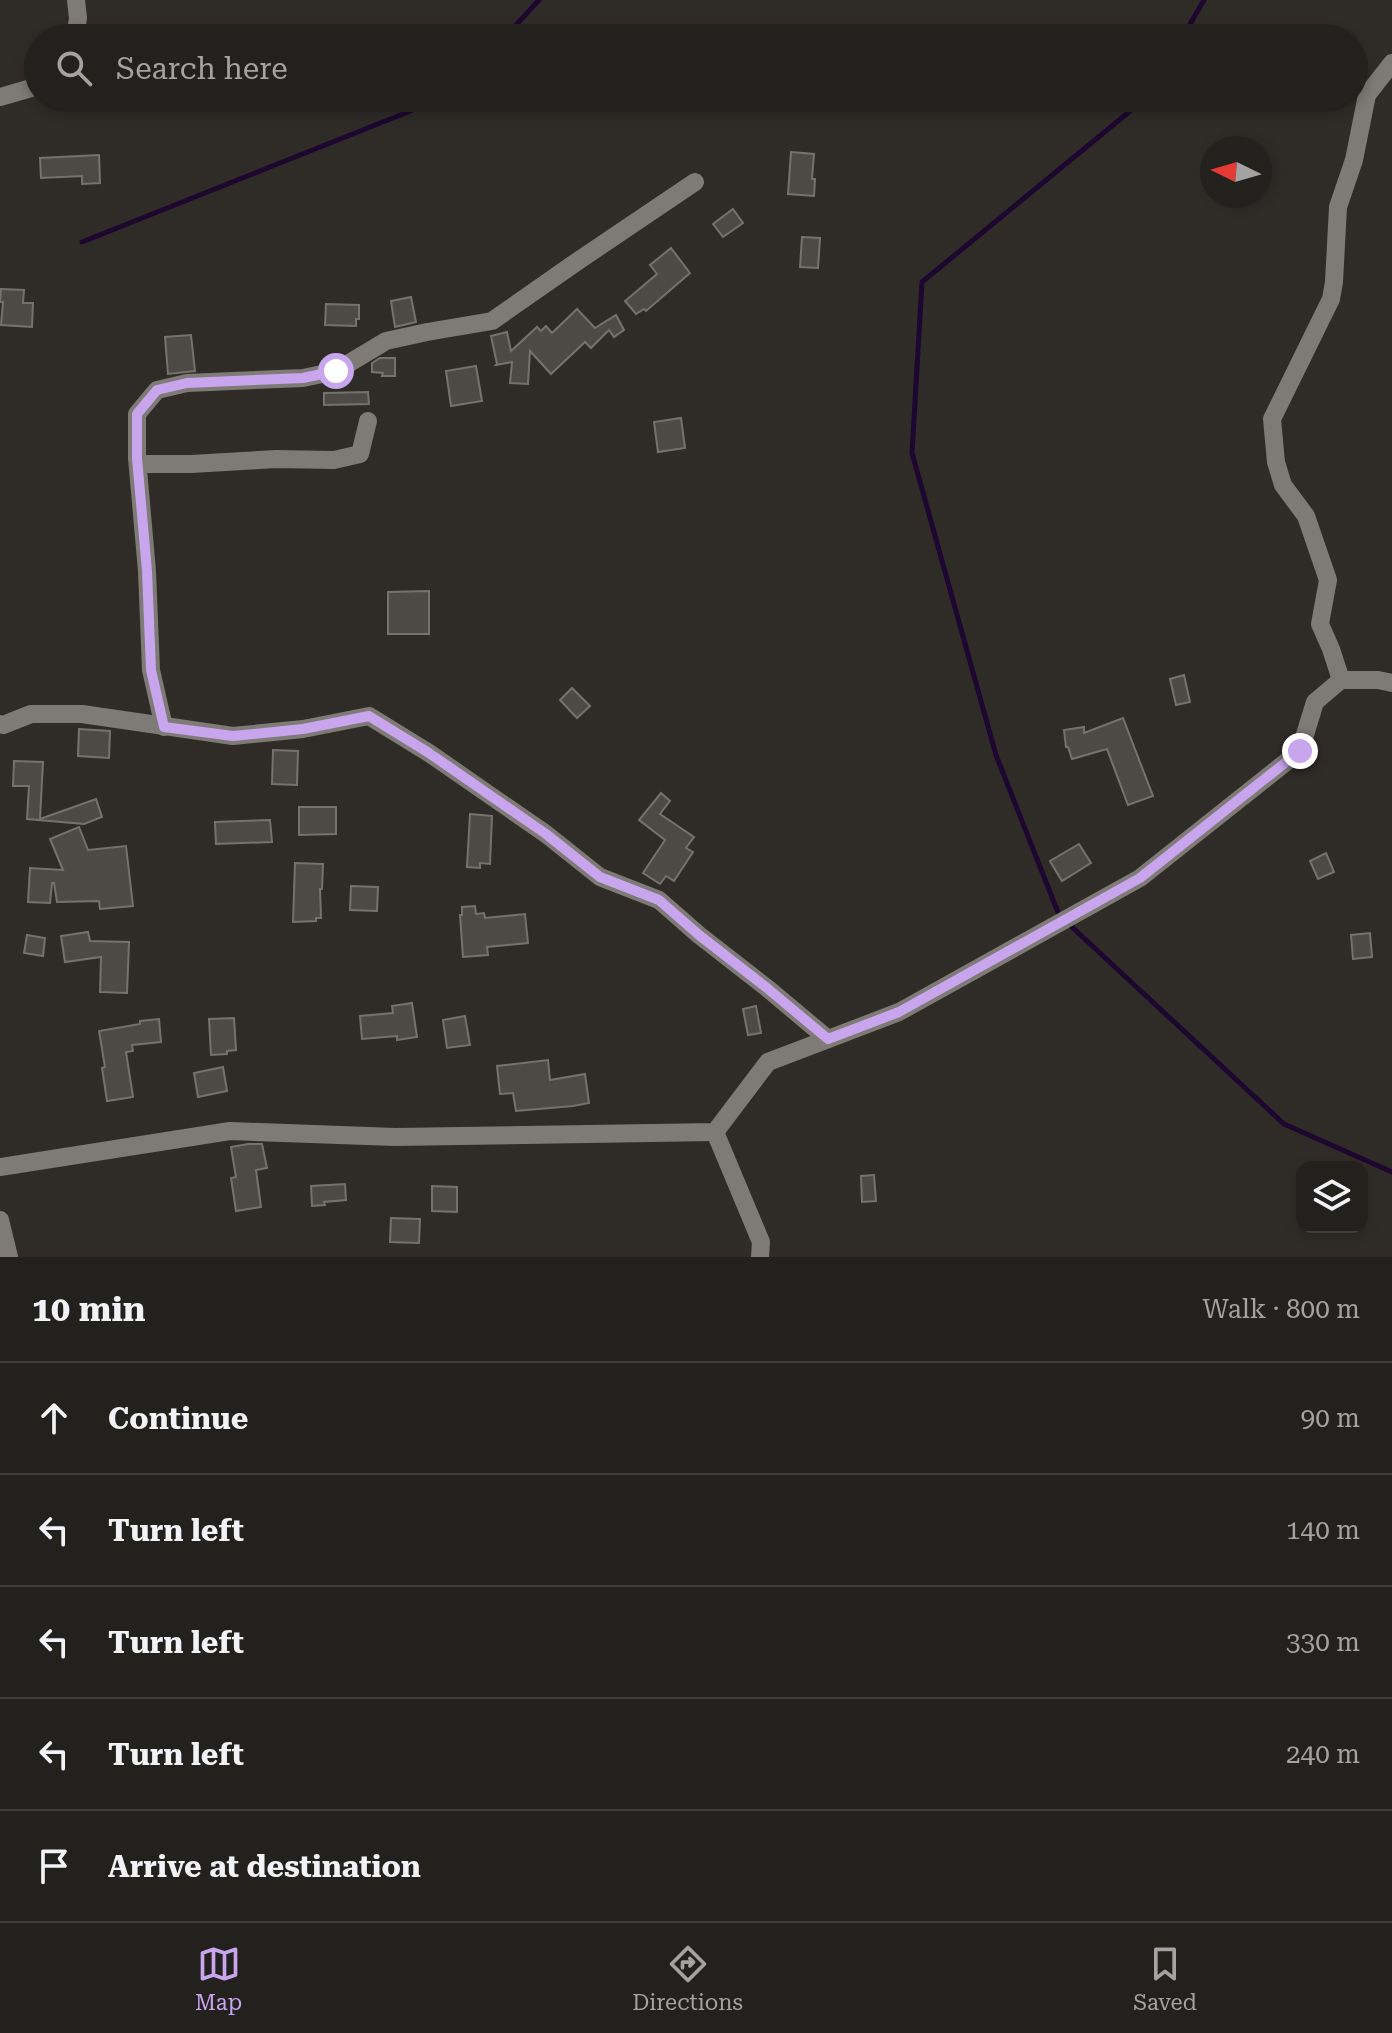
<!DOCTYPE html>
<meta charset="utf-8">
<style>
:root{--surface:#23211e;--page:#2b2927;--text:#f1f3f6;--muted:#a3a3a4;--line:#403e3c;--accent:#c9a5ee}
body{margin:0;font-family:"Roboto Serif",serif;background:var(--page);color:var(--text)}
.controls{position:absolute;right:24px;bottom:24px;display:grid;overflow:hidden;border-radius:16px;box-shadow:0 4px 12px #0003}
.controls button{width:72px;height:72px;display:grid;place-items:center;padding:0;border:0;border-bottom:2px solid var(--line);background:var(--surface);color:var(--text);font:40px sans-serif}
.compass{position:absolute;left:1200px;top:136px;width:72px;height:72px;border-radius:50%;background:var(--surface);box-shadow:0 4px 12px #0003;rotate:275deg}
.stop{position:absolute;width:24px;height:24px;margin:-18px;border:6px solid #c9a5ee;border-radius:50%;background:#fff}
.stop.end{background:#c9a5ee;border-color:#fff;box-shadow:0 2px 8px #0008}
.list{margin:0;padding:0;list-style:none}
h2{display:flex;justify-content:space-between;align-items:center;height:104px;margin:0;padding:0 32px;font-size:34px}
h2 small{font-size:26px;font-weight:400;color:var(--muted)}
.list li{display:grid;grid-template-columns:52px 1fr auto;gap:24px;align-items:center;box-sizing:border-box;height:112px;padding:0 32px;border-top:2px solid var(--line)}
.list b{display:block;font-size:30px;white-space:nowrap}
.list em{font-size:26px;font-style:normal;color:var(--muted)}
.icon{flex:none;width:44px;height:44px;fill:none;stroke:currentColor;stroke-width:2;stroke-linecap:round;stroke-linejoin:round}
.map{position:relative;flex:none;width:1392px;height:1257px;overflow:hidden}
.search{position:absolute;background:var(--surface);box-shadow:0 4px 12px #0003;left:24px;right:24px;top:24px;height:88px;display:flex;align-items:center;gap:20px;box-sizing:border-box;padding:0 28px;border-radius:44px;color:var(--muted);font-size:30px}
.sheet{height:664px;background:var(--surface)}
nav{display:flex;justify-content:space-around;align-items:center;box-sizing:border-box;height:112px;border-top:2px solid var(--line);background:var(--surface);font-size:22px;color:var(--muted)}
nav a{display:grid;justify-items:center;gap:4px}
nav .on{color:var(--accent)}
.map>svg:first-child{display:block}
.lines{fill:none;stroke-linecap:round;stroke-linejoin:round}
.stream{stroke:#1d062f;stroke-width:5}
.building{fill:#4d4a45;stroke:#75726d;stroke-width:2}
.minor{stroke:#7e7a76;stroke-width:18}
.route{stroke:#c9a5ee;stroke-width:10}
</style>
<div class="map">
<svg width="1392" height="1257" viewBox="0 0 1392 1257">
<rect width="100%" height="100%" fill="#2f2c28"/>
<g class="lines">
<g class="stream">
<path d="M504,38l35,-38"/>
<path d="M1182,38l22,-38"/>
<path d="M1146,98l-224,184 -10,171 84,302 63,160 225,209 108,48"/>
<path d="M82,242l361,-144"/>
</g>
</g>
<g class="building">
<path d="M791,152l23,2 -2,25h3l-1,17 -26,-2z"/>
<path d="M99,155l1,28 -18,1v-8l-41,2 -1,-20z"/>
<path d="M733,209l10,14 -20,14 -10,-13z"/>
<path d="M802,237l18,1 -2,30 -18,-1z"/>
<path d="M671,248l19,25 -44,38 -2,-2 -8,5 -11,-13 32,-27 -7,-9z"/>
<path d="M1,289l23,1 -1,13h10l-1,24 -31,-2 2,-23h-3z"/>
<path d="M411,297l5,25 -21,5 -4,-26z"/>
<path d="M326,304l33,1v14h-3v7l-31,-1z"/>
<path d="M577,309l18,19 21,-13 8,15 -10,7 -5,-7 -18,18 -6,-6 -34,32 -21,-23 -2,33 -18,-1 2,-21 -16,3 1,-1 -6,-28 16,-4 4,19 26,-24 4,4 5,-5 6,7z"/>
<path d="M191,335l4,36 -27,3 -3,-37z"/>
<path d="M380,358h15v18h-13l1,-3 -11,-1v-9z"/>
<path d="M476,366l6,35 -31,5 -5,-35z"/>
<path d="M368,392l1,12 -45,1v-12z"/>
<path d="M681,418l4,30 -27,4 -4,-30z"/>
<path d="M429,591v43h-41v-42z"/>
<path d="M1184,675l6,27 -14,3 -6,-26z"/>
<path d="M572,688l18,18 -13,12 -17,-18z"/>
<path d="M1123,718l30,78 -25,9 -21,-56 -35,10 -4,-12h-2l-2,-17 20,-3v6z"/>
<path d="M79,729l31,2 -1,27 -31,-2z"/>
<path d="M273,750l25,1 -1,34 -25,-1z"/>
<path d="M14,761l29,1 -3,57 56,-20 6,18 -18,7 -57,-5 2,-33h-16z"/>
<path d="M661,793l9,8 -10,13 34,23 -8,11 7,4 -19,29 -8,-5 -6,8 -17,-11 22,-33 -26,-20z"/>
<path d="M299,807h37v27l-37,1z"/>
<path d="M470,814l22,2 -2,48 -10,-1v5l-13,-1z"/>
<path d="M270,820l2,22 -56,2 -1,-22z"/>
<path d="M79,827l9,23 38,-4 7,60 -33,3 -1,-8 -42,1 -3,-19h-2l-2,20 -22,-1 2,-34 33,2 -13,-31z"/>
<path d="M1079,844l12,19 -29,18 -12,-20z"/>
<path d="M1326,853l8,19 -16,7 -8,-18z"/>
<path d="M295,863l28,1 -1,25h-2l1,29h-5v3l-23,1z"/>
<path d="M351,886l27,1 -1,24 -27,-1z"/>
<path d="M475,906l1,8 8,-1 1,5 40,-4 3,29 -41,4 1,8 -25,2 -3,-42h2v-8z"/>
<path d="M88,932l2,9 39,1 -2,51 -27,-1 1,-35 -36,5 -4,-26z"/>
<path d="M1370,933l2,24 -19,2 -2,-24z"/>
<path d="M27,935l18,3 -2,18 -19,-3z"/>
<path d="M412,1003l5,34 -20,3v-4l-35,3 -2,-23 33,-3 -1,-7z"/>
<path d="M756,1006l5,27 -13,2 -5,-26z"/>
<path d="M465,1016l5,29 -23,3 -4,-28z"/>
<path d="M234,1018l2,32 -9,1v3l-16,1 -2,-36z"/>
<path d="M159,1019l2,23 -29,3 1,6 -7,1 7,45 -26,4 -5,-33 3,-1 -6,-36 41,-7v-3z"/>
<path d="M548,1060l2,20 35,-6 4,29 -16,3 -57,5 -3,-18 -13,1 -3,-28z"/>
<path d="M223,1067l4,24 -29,6 -4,-24z"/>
<path d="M248,1144h14l5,24 -11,2 5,37 -25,4 -5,-33 5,-1 -5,-30z"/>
<path d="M874,1175l2,26 -14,1 -1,-26z"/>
<path d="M345,1184l1,16 -22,2 1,3 -13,1 -1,-20z"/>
<path d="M432,1186l25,1v25l-25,-1z"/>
<path d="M391,1218l29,1 -1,24 -29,-1z"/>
</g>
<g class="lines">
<g class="minor">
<path d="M75,38l3,-20 -2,-18"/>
<path d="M0,97l38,-11"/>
<path d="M138,464h53l85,-5 58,1 26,-6 8,-33"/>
<path d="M1341,680l-10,-31 -11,-25 8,-44 -22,-64 -23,-31 -7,-23 -4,-43 59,-120 3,-17 4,-75 16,-47 13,-65 25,-32"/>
<path d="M0,724l3,1 28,-11h51l151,22 70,-7 66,-13 60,37 117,81 54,43 59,23 40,35 68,53 61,51"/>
<path d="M164,727l-13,-57 -4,-99 -10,-113v-44l20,-24 30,-7 116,-5 33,-7 50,-30 41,-9 65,-11 83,-58 120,-81"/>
<path d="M715,1132l46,110 -1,15"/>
<path d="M0,1167l230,-36 165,6 320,-5 53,-70 131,-50 241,-134 160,-127 15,-49 26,-22h37l14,3"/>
<path d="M0,1220l9,37"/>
</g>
</g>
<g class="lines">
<path class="route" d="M336,371l-33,7 -116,5 -30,7 -20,24v44l10,113 4,99 13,57 69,9 70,-7 66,-13 60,37 117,81 54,43 59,23 40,35 68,53 61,51 71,-27 241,-134 160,-127"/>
</g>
</svg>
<div class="controls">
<button><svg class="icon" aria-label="layers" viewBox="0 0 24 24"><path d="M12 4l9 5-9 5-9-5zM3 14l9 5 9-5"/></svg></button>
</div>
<svg class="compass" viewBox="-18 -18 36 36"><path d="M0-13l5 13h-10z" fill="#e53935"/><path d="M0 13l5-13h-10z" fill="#a3a3a4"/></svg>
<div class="stop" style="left:336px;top:371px"></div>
<div class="stop end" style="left:1300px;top:751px"></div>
<div class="search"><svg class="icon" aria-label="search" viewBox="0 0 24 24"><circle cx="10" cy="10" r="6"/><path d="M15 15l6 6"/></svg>Search here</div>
</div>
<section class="sheet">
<h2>10 min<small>Walk · 800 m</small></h2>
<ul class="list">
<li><svg class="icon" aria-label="ahead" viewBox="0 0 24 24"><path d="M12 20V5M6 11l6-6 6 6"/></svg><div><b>Continue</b></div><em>90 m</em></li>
<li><svg class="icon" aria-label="left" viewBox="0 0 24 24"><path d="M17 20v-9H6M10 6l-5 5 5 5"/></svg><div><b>Turn left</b></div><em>140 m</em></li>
<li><svg class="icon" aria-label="left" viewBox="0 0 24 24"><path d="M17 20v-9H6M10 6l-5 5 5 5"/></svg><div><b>Turn left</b></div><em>330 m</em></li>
<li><svg class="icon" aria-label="left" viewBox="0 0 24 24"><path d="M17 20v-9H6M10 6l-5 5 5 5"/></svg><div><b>Turn left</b></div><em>240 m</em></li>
<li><svg class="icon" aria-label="arrive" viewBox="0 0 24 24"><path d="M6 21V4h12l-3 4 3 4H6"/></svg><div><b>Arrive at destination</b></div></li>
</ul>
</section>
<nav>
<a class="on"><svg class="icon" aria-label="map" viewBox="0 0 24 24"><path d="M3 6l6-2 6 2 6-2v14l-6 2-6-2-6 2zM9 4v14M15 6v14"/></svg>Map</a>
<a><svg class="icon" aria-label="directions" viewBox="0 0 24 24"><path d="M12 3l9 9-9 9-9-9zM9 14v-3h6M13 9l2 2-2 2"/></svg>Directions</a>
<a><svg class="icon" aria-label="saved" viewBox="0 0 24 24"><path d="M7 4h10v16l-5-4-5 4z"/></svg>Saved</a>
</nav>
